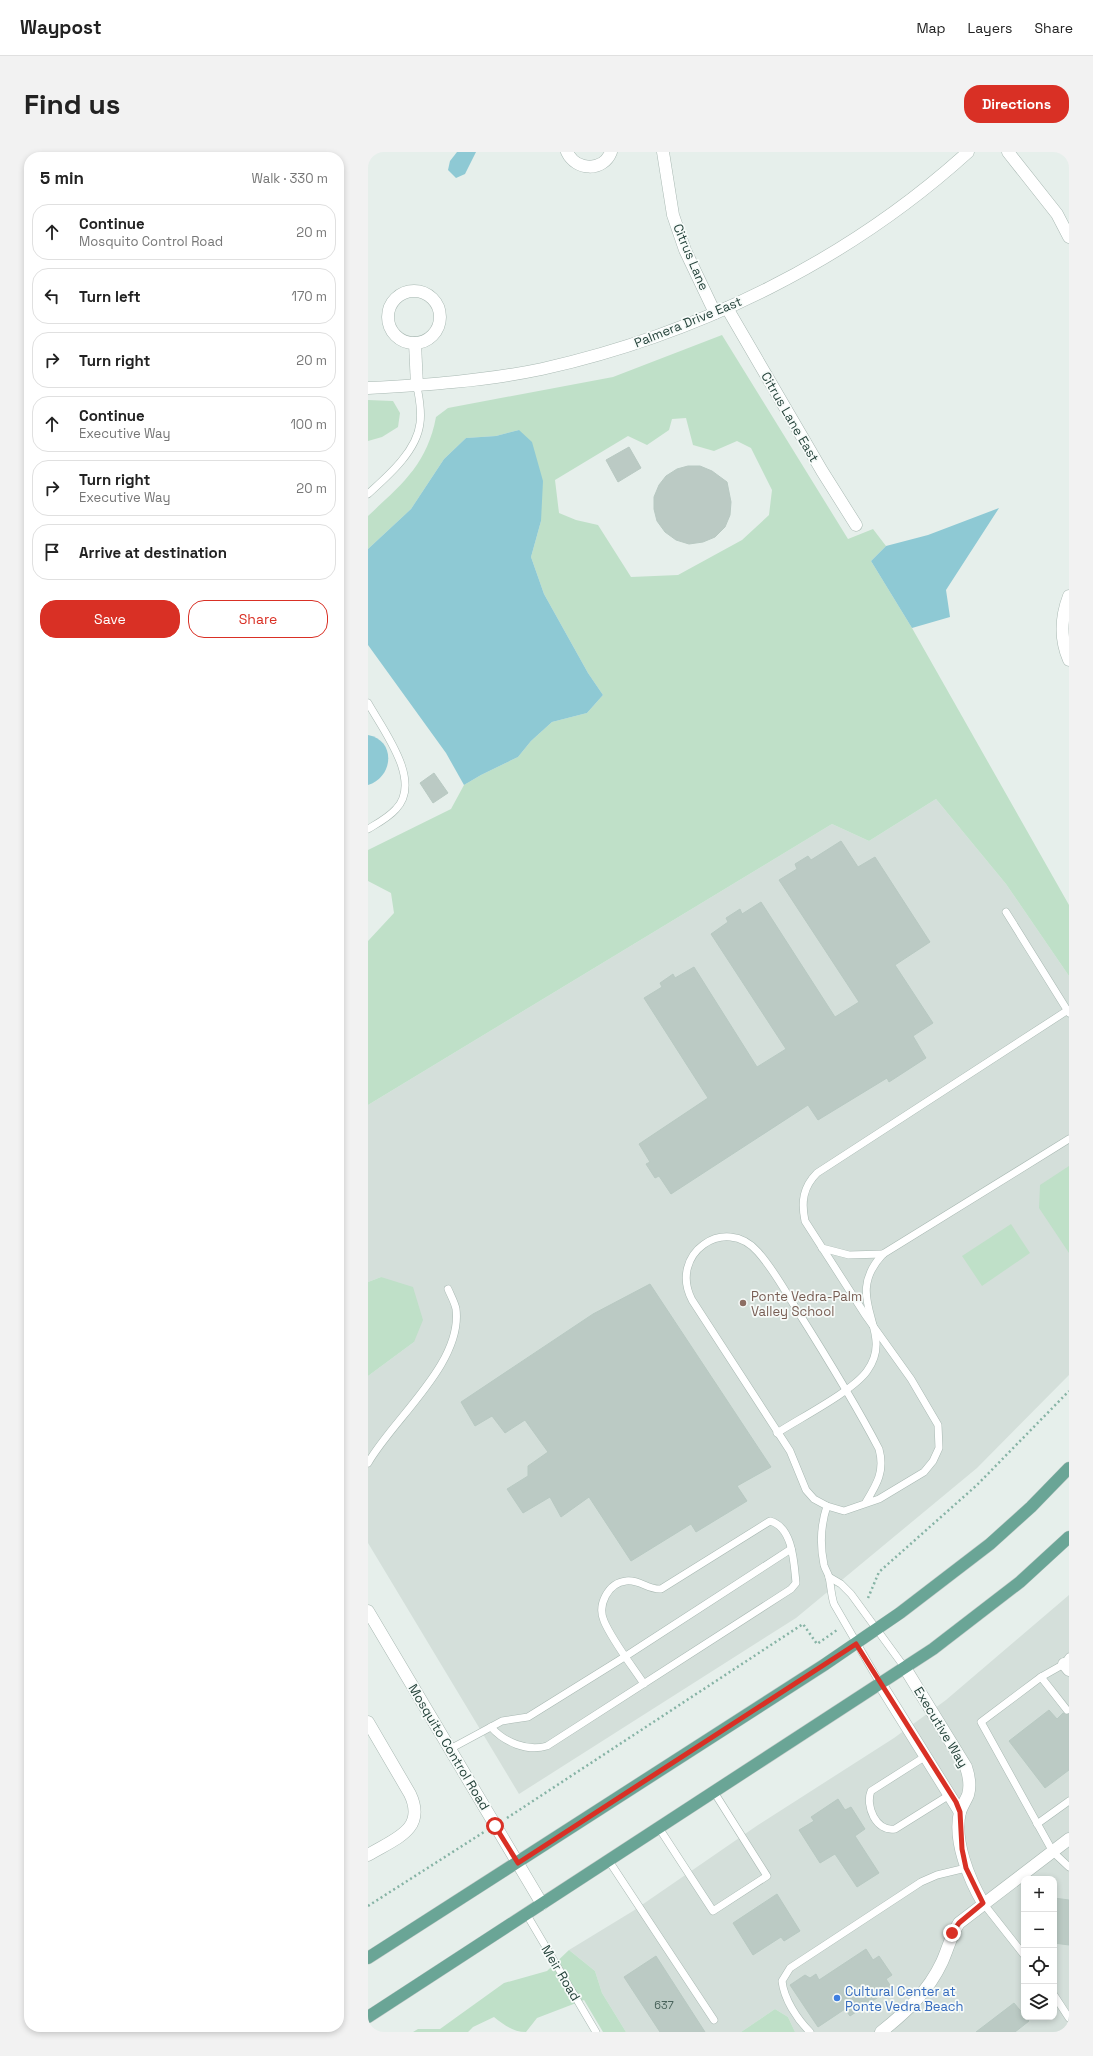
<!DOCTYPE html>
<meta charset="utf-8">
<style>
:root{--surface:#fff;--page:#f2f2f2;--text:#222;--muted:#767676;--line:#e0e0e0;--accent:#d93025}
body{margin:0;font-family:"Space Grotesk",sans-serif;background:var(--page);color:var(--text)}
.controls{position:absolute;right:12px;bottom:12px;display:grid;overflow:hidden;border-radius:8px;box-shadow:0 2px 6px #0003}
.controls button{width:36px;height:36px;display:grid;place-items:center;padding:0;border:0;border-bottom:1px solid var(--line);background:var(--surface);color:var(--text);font:20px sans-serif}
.stop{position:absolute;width:12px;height:12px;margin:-9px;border:3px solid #d93025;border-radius:50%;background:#fff}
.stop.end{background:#d93025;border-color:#fff;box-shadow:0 1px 4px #0008}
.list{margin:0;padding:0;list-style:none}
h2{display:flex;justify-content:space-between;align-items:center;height:52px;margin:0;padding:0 16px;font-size:17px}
h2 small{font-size:13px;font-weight:400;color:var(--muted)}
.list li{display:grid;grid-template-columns:26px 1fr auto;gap:12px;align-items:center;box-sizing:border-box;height:56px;margin:0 8px 8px;padding:0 8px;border:1px solid var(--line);border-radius:16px}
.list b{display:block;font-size:15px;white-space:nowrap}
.list p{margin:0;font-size:13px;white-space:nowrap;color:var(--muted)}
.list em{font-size:13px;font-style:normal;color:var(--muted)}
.actions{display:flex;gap:8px;padding:12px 16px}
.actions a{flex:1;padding:9px 0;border:1px solid var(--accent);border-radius:16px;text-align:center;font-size:14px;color:var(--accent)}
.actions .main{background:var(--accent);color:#fff}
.icon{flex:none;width:22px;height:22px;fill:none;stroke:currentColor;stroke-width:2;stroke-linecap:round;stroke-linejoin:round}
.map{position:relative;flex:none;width:701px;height:1880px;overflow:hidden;border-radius:16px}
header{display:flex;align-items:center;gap:24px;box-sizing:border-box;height:56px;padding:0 20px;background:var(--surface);border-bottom:1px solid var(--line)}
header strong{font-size:19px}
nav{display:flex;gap:22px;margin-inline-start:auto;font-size:14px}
.intro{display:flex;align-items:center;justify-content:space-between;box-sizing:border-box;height:96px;padding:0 24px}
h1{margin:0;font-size:28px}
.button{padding:10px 18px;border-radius:16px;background:var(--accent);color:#fff;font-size:14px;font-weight:700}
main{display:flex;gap:24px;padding:0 24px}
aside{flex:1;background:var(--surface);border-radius:16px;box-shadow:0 2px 6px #0003}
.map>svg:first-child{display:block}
.built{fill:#d4dfda;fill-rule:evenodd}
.green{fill:#bfe0c8;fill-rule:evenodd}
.water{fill:#8ec9d4}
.building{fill:#bbcac4;stroke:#b8c9c2}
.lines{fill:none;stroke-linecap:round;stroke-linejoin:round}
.service-casing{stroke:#a8b8b2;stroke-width:8}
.minor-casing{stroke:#a8b8b2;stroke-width:13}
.primary-casing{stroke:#c2cac8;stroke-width:13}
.path{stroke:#86b3a5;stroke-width:2.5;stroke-dasharray:2 3;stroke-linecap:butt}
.service{stroke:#fff;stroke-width:7}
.minor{stroke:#fff;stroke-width:12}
.primary{stroke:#6aa596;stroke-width:12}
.route{stroke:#d93025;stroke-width:5}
.education-dot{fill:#8d6e63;stroke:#f7fbf9;stroke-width:1.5}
.shop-dot{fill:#3f7fe0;stroke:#f7fbf9;stroke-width:1.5}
.labels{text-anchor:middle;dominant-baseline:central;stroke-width:3.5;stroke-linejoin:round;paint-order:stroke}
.number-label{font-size:11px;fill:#4a645c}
.street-label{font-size:13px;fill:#24423a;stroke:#f7fbf9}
.education-label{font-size:13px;fill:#785e54;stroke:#f7fbf9;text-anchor:start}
.shop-label{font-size:13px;fill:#366cbe;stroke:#f7fbf9;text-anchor:start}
</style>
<header>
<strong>Waypost</strong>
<nav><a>Map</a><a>Layers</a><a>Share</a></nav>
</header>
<div class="intro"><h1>Find us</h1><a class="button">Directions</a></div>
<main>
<aside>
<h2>5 min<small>Walk · 330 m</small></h2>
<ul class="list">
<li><svg class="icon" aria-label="ahead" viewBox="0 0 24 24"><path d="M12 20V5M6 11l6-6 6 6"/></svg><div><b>Continue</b><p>Mosquito Control Road</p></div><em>20 m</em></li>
<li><svg class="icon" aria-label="left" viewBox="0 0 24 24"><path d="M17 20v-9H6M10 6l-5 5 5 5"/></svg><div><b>Turn left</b></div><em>170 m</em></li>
<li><svg class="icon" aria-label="right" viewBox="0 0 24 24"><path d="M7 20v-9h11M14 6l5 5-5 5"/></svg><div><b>Turn right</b></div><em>20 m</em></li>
<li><svg class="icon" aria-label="ahead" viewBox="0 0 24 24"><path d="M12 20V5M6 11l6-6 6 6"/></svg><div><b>Continue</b><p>Executive Way</p></div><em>100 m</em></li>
<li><svg class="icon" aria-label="right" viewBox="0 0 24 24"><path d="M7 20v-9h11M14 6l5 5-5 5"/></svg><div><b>Turn right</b><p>Executive Way</p></div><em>20 m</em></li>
<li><svg class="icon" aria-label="arrive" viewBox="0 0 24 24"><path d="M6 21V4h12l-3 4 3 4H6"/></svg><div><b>Arrive at destination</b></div></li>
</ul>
<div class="actions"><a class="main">Save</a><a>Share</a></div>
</aside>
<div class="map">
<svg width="701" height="1880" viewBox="0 0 701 1880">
<rect width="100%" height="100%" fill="#e6efeb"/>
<g class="built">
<path d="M568,647l70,85 63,92v399l-92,93 -181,150 -277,176 -151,-251v-167l46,-34 -33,-65 -13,5v-177l464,-281 37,17z"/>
<path d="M701,1443v437h-274l-7,-15 -13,-8 -34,23h-115l-24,-39 -7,-22 -26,-21 64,-39 125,-86 136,-87 52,-38zM656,1727h30v138h-30z"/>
</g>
<g class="green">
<path d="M354,183l126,204 25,-10 13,17 -15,15 41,67 157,277v71l-63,-92 -70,-85 -67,42 -37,-17 -464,281v-164l26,-28 -3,-20 -23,-12v-31l83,-41 13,-24 17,-10 37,-18 13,-16 21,-19 35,-9 16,-18 -15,-22 -44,-79 -13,-37 10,-36 -22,-91 -23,6 -30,2 -22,21 -33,50 -43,40v-33c33,-31 59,-51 68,-99l12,-9 165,-31zM318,266l7,27 21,6 23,-10 14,7 21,42 -3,25 -27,25 -64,35 -47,2 -33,-52 -22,-5 -17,-7 -4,-33 73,-44 19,9 22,-15 3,-11z"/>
<path d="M0,248l25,1 7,12 -2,14 -16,10 -14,4z"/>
<path d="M701,1014v87l-30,-45 1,-23z"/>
<path d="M643,1072l19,29 -48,33 -20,-30z"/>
<path d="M13,1125l32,10 10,33 -9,22 -46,34v-94z"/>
<path d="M201,1798l26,21 7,22 24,39h-23l-19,-32 -47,18 -11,14c-13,0 -22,-7 -32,-15l-21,10 -5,5h-55l5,-3h22l64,-46 43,-12z"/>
<path d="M407,1857l13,8 7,15h-54z"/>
</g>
<g class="water">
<path d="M89,0h19l-11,22 -9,4 -8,-8 2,-9z"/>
<path d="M151,278l13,12 11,39 -2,40 -10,36 13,37 44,79 15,22 -16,18 -35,9 -21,19 -13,16 -37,18 -17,10 -18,-32 -78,-108v-96l43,-40 33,-50 22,-21 30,-2z"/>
<path d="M631,356l-53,82 4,27 -38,11 -41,-67 15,-15 42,-11z"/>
<path d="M0,583c28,5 26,42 0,50z"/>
</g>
<g class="building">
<path d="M261,295l12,21 -23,14 -12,-22z"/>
<path d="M320,314h12l12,5 15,11 4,20 -1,13 -5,12 -10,10 -12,5 -14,2 -13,-4 -11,-8 -8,-11 -3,-12v-12l5,-12 7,-9 11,-7z"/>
<path d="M66,621l14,20 -15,10 -13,-20z"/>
<path d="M473,689l17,26 17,-10 55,85 -35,23 38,58 -20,13 13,22 -37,24 -2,-4 -69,42 -10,-15 -137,89 -12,-18 -4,2 -9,-14 4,-2 -11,-18 69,-46 -64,-100 18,-11 -2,-4 13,-9 2,4 19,-11 63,100 29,-18 -75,-115 17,-12 -2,-4 14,-9 2,5 19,-12 74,115 24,-15 -80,-122 18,-11 -2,-5 13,-8 3,4z"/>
<path d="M282,1132l121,183 -34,19 10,15 -51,31 -5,-8 -60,37 -42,-64 -28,20 -11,-20 -27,16 -16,-24 21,-13v-10l20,-14 -23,-32 -20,13 -13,-17 -17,10 -14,-24 132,-88z"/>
<path d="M681,1558l8,9 6,-6 6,1v56l-24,18 -36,-47z"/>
<path d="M470,1647l7,11 6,-3 14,22 -10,7 24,37 -22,14 -22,-33 -15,9 -21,-33 15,-9 -3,-4z"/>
<path d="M409,1742l23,37 -16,10 -3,-4 -28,18 -20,-32z"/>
<path d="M686,1746l15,2v45l-15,-2z"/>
<path d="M498,1797l7,11 6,-4 13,19 -6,4 6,9 -42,28 -5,-7 -27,18 -28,-42 15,-10 5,3 6,-4 3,6z"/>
<path d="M288,1804l49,76h-45l-36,-55z"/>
<path d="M646,1851l15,18 -14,11h-39z"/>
</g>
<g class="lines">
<defs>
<g id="service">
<path d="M0,342c20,-18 49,-43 52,-71 2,-13 -1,-25 -3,-37"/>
<path d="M0,551c15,27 55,78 28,106 -8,9 -18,14 -28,20"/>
<path d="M638,760l63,101"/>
<path d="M454,1096l27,7 34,-1"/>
<path d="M409,1281c23,-15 76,-42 90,-62 30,-41 -27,-71 16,-117l186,-115"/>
<path d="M0,1311c25,-44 95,-100 88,-154 -1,-6 -5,-13 -8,-20"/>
<path d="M498,1350c11,-18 19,-31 13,-53 -25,-48 -53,-93 -82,-139 -12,-19 -23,-40 -39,-58 -33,-38 -90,2 -66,48l98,151 16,39 8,9 13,7 17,5 35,-12 45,-27 9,-11 6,-13 -1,-23 -27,-46 -45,-63 -61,-95c-4,-19 -2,-34 12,-48l251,-163"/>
<path d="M459,1354c-6,18 -7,40 -3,59 1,4 4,8 5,12 2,9 2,18 5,27l47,81"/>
<path d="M461,1425l12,7 10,10 54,74"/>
<path d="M673,1525l23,-13 5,-7"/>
<path d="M699,1558l-26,-33 -60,45 72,130 16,15"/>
<path d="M123,1575c13,15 36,25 56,19l244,-157 5,-6c-2,-20 -3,-56 -26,-62l-109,68c-13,1 -22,-10 -35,-8 -18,2 -29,24 -22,40 8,19 28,45 40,63"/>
<path d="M82,1597l52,-28 26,-4 98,-61 165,-107"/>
<path d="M558,1604l-55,35c-6,15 5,41 24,38l56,-35"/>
<path d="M669,1672l32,-23"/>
<path d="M291,1676l54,83 54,-35 -53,-84"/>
<path d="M241,1709l105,159"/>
<path d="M615,1751l41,52"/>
<path d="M159,1763l69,117"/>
<path d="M686,1843l15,23"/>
<path d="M442,1880c-13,-13 -26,-33 -28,-51l8,-13 131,-86 16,-7 29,-7"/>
</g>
<g id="minor">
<path d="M199,0c9,19 36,20 44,0"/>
<path d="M295,0l10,63 12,35 30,63"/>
<path d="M640,0l49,62 12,23"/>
<circle cx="46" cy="165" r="26"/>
<path d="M359,156l95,163 34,54"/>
<path d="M47,191l2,43"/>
<path d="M0,236c58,-3 117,-7 174,-19 157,-35 307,-109 426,-217"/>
<path d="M701,444c-8,21 -9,43 0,64"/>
<path d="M0,1459l174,293"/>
<path d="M696,1512l5,6"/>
<path d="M537,1516l61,99c3,9 5,18 2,28 -2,5 -6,11 -8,17 -7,28 9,67 23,91"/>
<path d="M513,1533l79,127"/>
<path d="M0,1570l42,72c17,36 -16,45 -42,61"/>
<path d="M513,1880c25,-20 47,-40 61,-70 6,-13 9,-27 17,-39l110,-84"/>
</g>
<g id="primary">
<path d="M0,1806l456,-293 76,-52 90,-69 41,-37 38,-39"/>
<path d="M0,1865l565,-368 87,-67 49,-45"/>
</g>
</defs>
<use href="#service" class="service-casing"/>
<use href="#minor" class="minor-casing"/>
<use href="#primary" class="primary-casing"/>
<g class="path">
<path d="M500,1446l11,-26 98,-87 92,-94"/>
<path d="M139,1666l296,-194 14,20 20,-14"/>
<path d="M0,1754l116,-74"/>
</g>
<use href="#service" class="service"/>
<use href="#minor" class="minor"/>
<use href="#primary" class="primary"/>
</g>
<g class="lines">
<path class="route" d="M127,1674l23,37 338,-219 100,158 4,10 2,37 4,19 17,35 -24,20 -7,10"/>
</g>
<circle class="education-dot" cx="375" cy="1151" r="4"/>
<circle class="shop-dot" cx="469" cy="1846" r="4"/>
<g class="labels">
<g class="number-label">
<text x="296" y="1853">637</text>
</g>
<g class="street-label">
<text transform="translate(323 105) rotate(67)">Citrus Lane</text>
<text transform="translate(320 170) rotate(-22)">Palmera Drive East</text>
<text transform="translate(422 265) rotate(60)">Citrus Lane East</text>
<text transform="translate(573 1575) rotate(59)">Executive Way</text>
<text transform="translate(81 1595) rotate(59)">Mosquito Control Road</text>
<text transform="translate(193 1821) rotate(59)">Meir Road</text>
</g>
<g class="education-label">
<text x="383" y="1144">Ponte Vedra-Palm<tspan x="383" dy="15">Valley School</tspan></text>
</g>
<g class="shop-label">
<text x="477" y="1839">Cultural Center at<tspan x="477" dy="15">Ponte Vedra Beach</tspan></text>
</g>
</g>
</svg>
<div class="controls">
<button>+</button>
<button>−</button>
<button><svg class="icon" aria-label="locate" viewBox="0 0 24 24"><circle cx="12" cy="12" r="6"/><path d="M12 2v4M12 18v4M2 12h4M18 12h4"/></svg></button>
<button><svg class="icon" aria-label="layers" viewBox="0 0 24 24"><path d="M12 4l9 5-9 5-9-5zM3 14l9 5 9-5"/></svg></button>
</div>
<div class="stop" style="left:127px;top:1674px"></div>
<div class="stop end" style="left:584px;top:1781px"></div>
</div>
</main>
